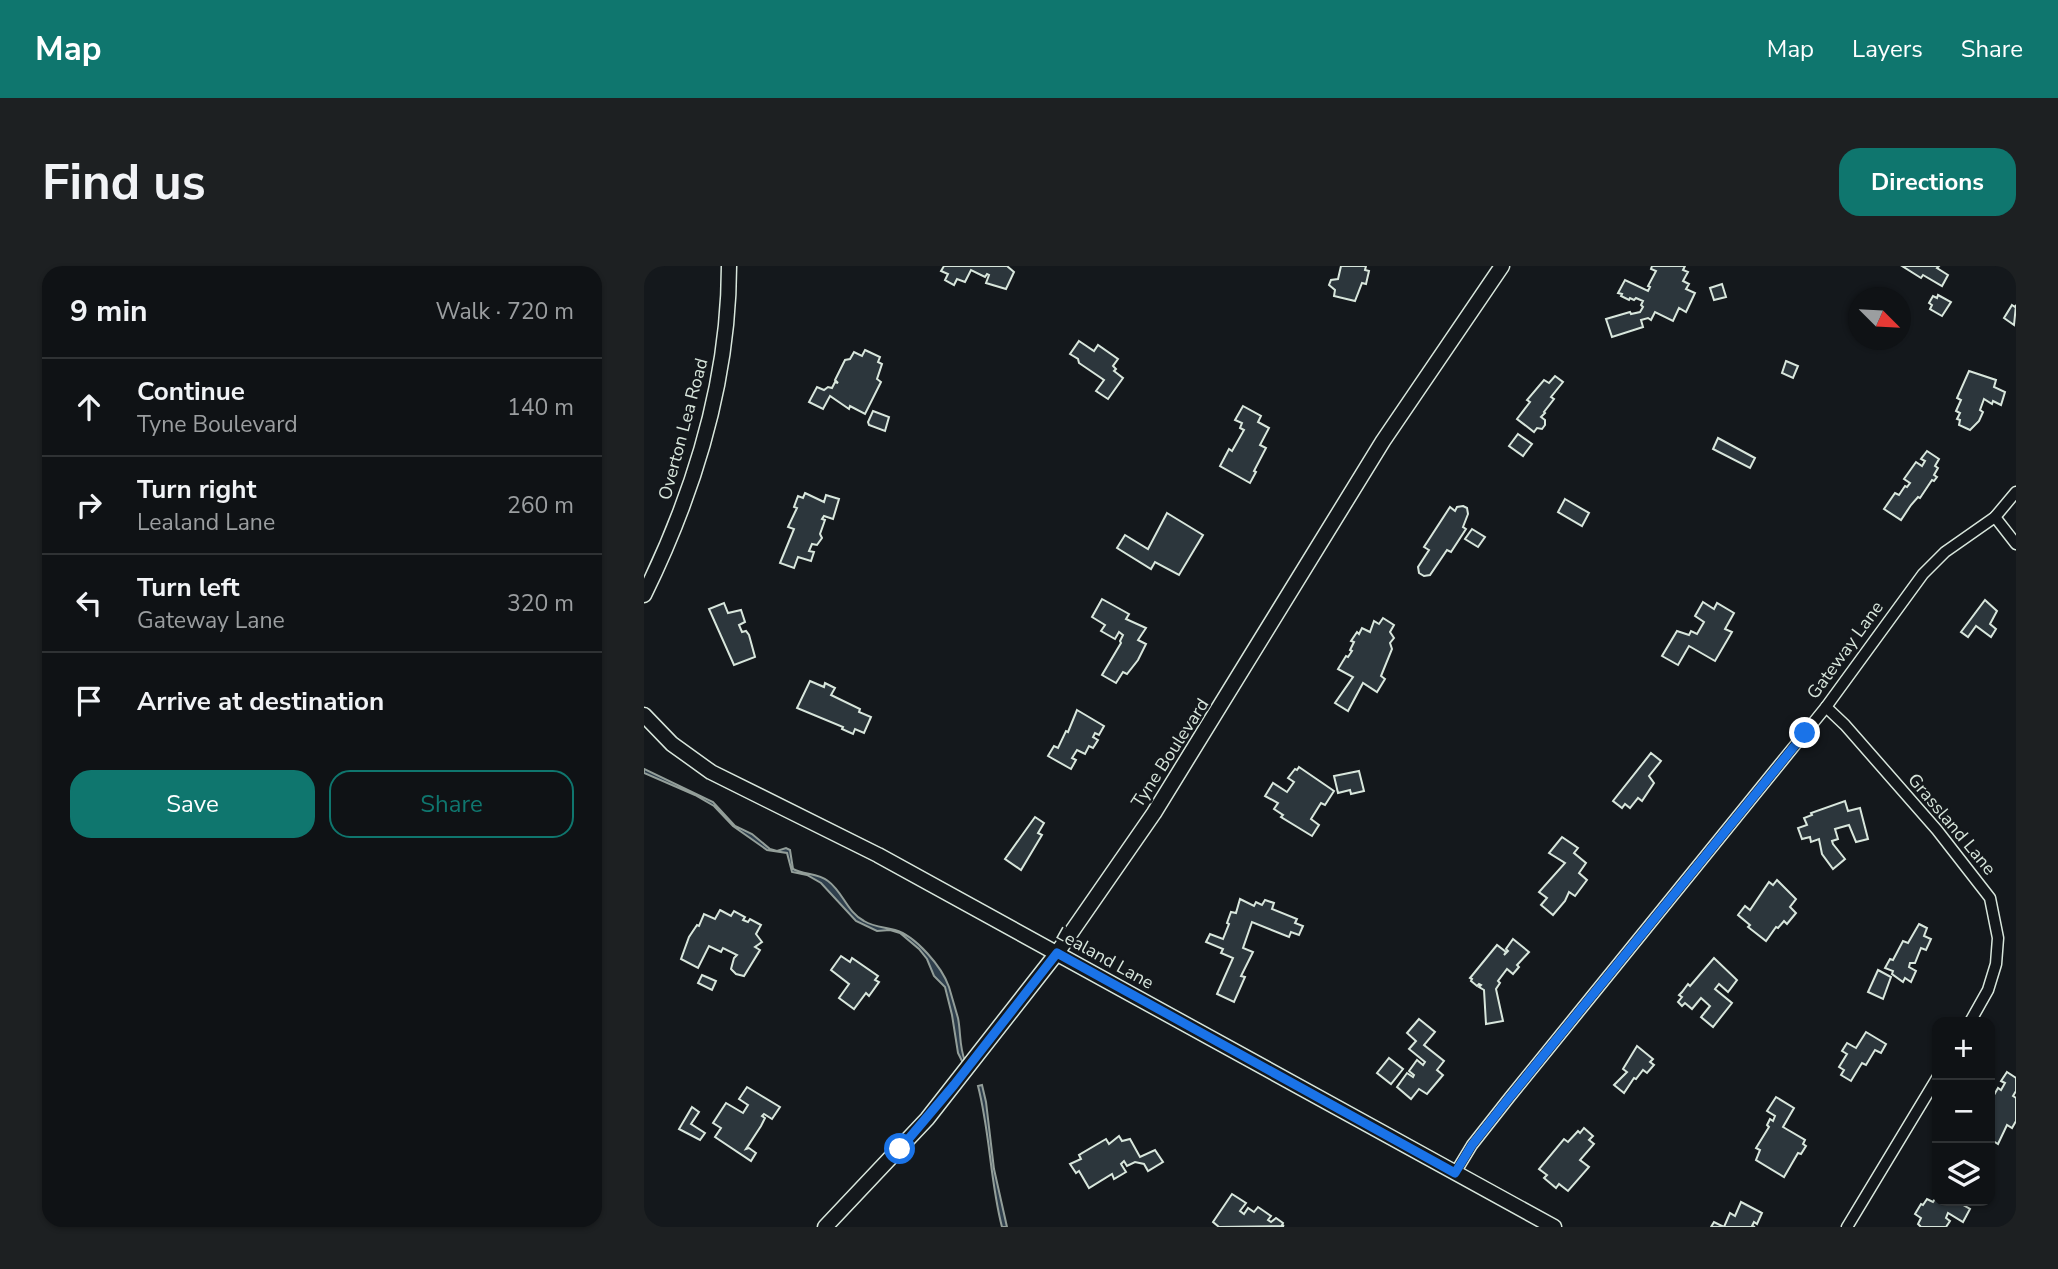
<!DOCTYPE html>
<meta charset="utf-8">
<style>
:root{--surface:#0f1215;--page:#1d2022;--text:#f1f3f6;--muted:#9b9ea0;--line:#2f3234;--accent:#0f766e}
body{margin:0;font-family:"Nunito Sans",sans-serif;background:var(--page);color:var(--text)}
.controls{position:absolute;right:21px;bottom:21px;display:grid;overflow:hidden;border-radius:14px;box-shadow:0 2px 5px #0004}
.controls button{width:63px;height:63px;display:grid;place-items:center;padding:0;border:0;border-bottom:2px solid var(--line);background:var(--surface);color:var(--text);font:35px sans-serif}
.compass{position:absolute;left:1204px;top:21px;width:63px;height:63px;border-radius:50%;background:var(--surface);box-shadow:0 2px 5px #0004;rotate:114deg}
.stop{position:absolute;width:21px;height:21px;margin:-16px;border:5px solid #1a73e8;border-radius:50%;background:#fff}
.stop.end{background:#1a73e8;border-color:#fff;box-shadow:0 2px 7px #0008}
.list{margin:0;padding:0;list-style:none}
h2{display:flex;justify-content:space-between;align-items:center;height:91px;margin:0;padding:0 28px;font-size:30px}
h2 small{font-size:23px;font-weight:400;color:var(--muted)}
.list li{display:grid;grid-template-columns:46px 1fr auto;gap:21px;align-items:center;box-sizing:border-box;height:98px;padding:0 28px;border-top:2px solid var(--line)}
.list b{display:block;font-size:26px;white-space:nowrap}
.list p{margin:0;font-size:23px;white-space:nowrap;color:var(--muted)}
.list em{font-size:23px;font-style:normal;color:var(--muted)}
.actions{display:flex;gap:14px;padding:21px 28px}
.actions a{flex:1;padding:16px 0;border:2px solid var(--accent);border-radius:21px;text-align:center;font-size:24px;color:var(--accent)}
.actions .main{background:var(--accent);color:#fff}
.icon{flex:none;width:38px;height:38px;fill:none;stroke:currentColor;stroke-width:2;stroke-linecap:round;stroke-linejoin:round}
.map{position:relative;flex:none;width:1372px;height:961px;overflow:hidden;border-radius:21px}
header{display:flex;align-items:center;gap:42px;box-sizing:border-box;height:98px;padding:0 35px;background:var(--accent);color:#fff}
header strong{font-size:33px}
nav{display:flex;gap:38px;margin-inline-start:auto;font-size:24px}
.intro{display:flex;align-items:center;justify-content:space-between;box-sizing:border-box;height:168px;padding:0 42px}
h1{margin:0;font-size:49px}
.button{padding:18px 32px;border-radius:21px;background:var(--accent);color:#fff;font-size:24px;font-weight:700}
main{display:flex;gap:42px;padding:0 42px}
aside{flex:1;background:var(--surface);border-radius:21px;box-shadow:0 2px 5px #0004}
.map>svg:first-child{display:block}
.water{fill:#2f3f4d;stroke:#939e99;stroke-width:2}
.building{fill:#2c363c;stroke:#d8e6dc;stroke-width:2}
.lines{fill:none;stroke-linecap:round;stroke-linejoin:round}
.minor-casing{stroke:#d8e6dc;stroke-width:13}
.tertiary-casing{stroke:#d8e6dc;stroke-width:17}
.minor{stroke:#14181c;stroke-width:10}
.tertiary{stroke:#14181c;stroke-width:14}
.route{stroke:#1a73e8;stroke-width:9}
.labels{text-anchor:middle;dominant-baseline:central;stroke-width:5;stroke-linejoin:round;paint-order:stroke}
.street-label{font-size:18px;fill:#d8e6dc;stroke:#14181c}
</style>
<header>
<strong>Map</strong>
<nav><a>Map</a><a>Layers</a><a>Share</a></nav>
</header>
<div class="intro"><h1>Find us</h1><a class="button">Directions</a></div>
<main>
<aside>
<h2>9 min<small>Walk · 720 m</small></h2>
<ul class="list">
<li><svg class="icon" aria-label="ahead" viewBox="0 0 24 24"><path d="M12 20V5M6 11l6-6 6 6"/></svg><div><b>Continue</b><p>Tyne Boulevard</p></div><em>140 m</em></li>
<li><svg class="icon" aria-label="right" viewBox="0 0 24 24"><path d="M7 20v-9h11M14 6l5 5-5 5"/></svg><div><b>Turn right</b><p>Lealand Lane</p></div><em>260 m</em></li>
<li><svg class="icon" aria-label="left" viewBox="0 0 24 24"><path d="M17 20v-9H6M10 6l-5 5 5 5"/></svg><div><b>Turn left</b><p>Gateway Lane</p></div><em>320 m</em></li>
<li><svg class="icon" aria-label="arrive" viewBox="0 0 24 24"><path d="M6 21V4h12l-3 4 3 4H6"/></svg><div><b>Arrive at destination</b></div></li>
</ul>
<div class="actions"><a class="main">Save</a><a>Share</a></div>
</aside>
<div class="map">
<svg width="1372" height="961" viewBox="0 0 1372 961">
<rect width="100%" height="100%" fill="#14181c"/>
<g class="water">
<path d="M0,503l69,33 22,24 17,8 18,15 7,2 9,-3 4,2 3,19c11,6 25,4 35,12 15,11 19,31 36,40 10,6 20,6 31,9 21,6 47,37 54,57 3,10 6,21 9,31 3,15 1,28 7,43l-2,2 -5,-10 -6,-38 -7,-28 -11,-11 -7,-17 -8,-10 -19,-16 -10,-3 -13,1 -21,-10 -35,-38 -14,-8 -15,-3 -5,-19 -20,-3 -34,-24 -19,-20 -19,-11 -51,-22z"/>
<path d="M338,819l4,17 8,67 13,58h-5c-12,-46 -12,-95 -24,-141z"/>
</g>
<g class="building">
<path d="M300,0h63l7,6 -8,17 -20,-6 3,-8 -2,-1 -2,3 -14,-7 -6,12 -8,-3 -3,6 -9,-5 3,-6 -7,-3z"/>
<path d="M697,0h25l-1,4 4,1 -3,13 -4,-1 -7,18 -21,-5 1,-6 -6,-5 2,-5 7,-1z"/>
<path d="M1008,0h33l-2,4 5,2 -5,9 6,3 -3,5 9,4 -9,19 -7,-4 -6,13 -18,-9 -4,8 -3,-2 -7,2 2,7 -31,10 -6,-18 24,-7 1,2 9,-2 3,-5 -2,-2 2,-4 -7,-3 -2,2 -4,-2 -1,2 -8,-4 1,-2 -4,-1 7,-13 23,11 2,-4 -2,-1 8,-15 -5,-2z"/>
<path d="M1258,0h37l-2,2 11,7 -6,11 -19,-11 -2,3z"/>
<path d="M1078,18l4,13 -12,3 -4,-12z"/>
<path d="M1294,29l13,7 -9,14 -12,-7 2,-4 -3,-2 4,-7 4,2z"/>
<path d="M1368,39l3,2 1,-2 -2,20 -10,-7z"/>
<path d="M435,75l15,10 4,-6 20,14 -5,7 3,3 -2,2 9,7 -15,21 -12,-8 8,-11 -25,-17 -1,-4 -8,-5z"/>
<path d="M221,84l15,7 -2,5 4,2 -5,15 4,3 -16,32 -15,-8 -1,3 -19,-13 -7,13 -14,-7 8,-15 7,3 4,-3 4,1 3,-6 3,1 -3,-3 10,-20 5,-1 4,-7 8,4z"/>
<path d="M1142,95l12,5 -5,12 -11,-5z"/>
<path d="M1325,105l27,9 -2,7 11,5 -4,13 -8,-4 -1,3 -8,-5 -4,11 3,2 -4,9 -9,9 -11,-5 1,-5 -3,-1 3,-6 -4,-2 5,-11 -4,-2z"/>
<path d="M911,110l8,6 -12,15 3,2 -10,13 1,1 -4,4 4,3v5l-3,4 -5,-1 -3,4 -17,-13 13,-17 -3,-2 17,-20 5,3z"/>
<path d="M599,140l18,10 -3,6 11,6 -9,17 6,3 -12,23 2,1 -6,11 -30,-17 9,-17 3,2 12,-21 -4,-2 2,-5 -7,-3z"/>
<path d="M229,145l16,6 -4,14 -16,-6 -1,-3z"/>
<path d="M874,168l14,10 -9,12 -14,-10z"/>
<path d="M1074,172l37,20 -5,10 -37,-19z"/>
<path d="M1283,185l12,8 -4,7 3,2 -4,7 3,2 -3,4 -2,-1 -12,18 -2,-1 -7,8 -10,15 -17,-11 11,-16 4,2 6,-9 2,1 3,-4 -6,-4 12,-17 6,4 3,-5 -4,-2z"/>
<path d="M161,227l19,9 2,-7 13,4 -6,20 -9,-3 -2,3 3,1 -5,14 2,4 -5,7 -5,-1 -3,7 5,1 -3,9 -13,-4 -4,11 -14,-5 14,-34 -6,-2 9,-19 -3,-1 4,-11 5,2z"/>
<path d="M921,233l24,14 -7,13 -24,-14z"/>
<path d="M819,240l4,2 1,6 -5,13 3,2 -15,23 -4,-2 -17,25 -6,1 -5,-3 -1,-6 11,-17 -5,-3 26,-40 5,4 2,-4z"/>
<path d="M523,247l36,22 -24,40 -24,-13 -4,7 -34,-21 8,-13 23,14z"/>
<path d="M828,263l13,8 -7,10 -13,-8z"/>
<path d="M458,333l27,15 -3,5 20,9 -8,12 8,4 -8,16 -11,14 -4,-2 -7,11 -14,-8 19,-32 -1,-2 3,-6 -4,-3 -4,7 -14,-8 4,-6 -13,-8z"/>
<path d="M1341,334l12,11 -7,13 6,5 -5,8 -15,-11 -8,11 -7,-5z"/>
<path d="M1059,336l11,7 3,-6 17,10 -9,16 7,3 -17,29 -26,-15 -11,19 -16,-9 15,-25 12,4 2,-4 6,3 7,-12 -9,-6z"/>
<path d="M80,337l4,10 13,-3 4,12 -6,3 3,7 4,-1 3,4 6,22 -21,8 -25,-56z"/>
<path d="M739,352l11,7 -4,7 4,6 -4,5 2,6 -11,27 4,3 -8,13 -14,-9 -15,28 -13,-8 18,-26 -15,-8 8,-13 2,1 4,-6 -2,-1 4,-8 -3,-1 6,-9 2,2 3,-6 8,4 4,-11 5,3z"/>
<path d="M166,415l14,6 1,-4 10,5 -4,7 29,14 -1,3 12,5 -7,16 -9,-4 -2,5 -11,-5 1,-2 -46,-19z"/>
<path d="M433,444l27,16 -5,9 -4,-2 -2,4 5,3 -5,8 -4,-2 -4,8 -8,-4 -5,8 4,2 -5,9 -23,-13 6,-10 4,2 8,-17 2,1z"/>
<path d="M1007,487l10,8 -12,15 5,7 -12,18 -4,-3 -8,10 -5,-4 -3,4 -9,-7z"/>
<path d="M655,501l35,24 -9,14 -4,-2 -10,16 8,6 -7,11 -31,-19 2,-2 -9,-6 4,-6 -13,-7 8,-13 14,9 7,-10 -6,-4 7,-9 2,1z"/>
<path d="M715,505l5,20 -13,3 -1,-4 -12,3 -4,-17z"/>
<path d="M1201,535l3,10 12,-3 8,31 -12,3 -7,-17 -14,4 3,10 -6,2 1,3 12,15 -12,10 -11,-15 -3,-15 -8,3 -1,-5 -8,2 -4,-11 9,-3 -3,-7 8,-3 -1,-2z"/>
<path d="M391,551l9,6 -6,10 4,2 -21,35 -16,-11z"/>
<path d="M918,571l16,11 -4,5 12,10 -7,10 8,7 -12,16 -6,-4 -4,9 -12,14 -12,-10 6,-7 -8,-6 26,-29 -16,-10z"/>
<path d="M1133,614l19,19 -6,8 6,6 -9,11 -3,-3 -6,7 -2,-1 -10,14 -18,-14 2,-2 -12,-10 7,-9 5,4 19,-28 4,3z"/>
<path d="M596,633l14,7 2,-4 6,3 3,-5 9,3 -2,6 25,10 -2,4 8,3 -4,9 -8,-3 -2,5 -37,-15 -9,26 10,4 -12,24 4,1 -11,25 -17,-8 16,-36 -12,-5 2,-4 -17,-7 4,-8 13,5 6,-15 -2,-1 4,-11 5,1z"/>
<path d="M76,644l11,6 3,-5 11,6 -2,3 5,2 2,-3 11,6 -5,9 6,8 -7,5 5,3 -16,26 -8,-2 -5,-5 3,-11 3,-3 -14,-7 -2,4 -12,-6 -11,22 -17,-9 8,-22 8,-12 2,1 5,-12 11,5z"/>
<path d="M1275,658l8,4 -3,8 7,3 -5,11 -5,-2 -6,15h-5l-1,4 7,4 -5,11 -6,-4 -2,4 -11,-8 1,-3 -8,-3 5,-9 3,1 10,-19 5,2z"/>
<path d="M869,673l16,13 -12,13 2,2 -6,7 -6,-5 -9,12 2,2 -4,6 7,32 -17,3 -2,-34 -5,-3 2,-2 -2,-1 -2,2 -6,-5 1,-2 -2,-1 27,-33 9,7 -2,3 4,-4 -2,-2z"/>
<path d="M197,690l9,6 2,-4 26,18 -3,4 4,2 -10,14 -3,-3 -12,16 -15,-11 10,-14 -18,-14z"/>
<path d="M1070,692l23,22 -9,12 -9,-8 -4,5 17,14 -19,24 -12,-10 9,-11 -9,-8 -9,11 -7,-6 -3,3 -4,-4 4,-5 -3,-2 3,-3 6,-8 2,2z"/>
<path d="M1234,704l13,7 -8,22 -15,-7z"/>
<path d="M58,709l14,6 -4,9 -14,-7z"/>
<path d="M775,753l16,13 -11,13 20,16 -7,9 6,5 -16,19 -8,-5 -8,10 -14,-12 10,-14 6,4 1,-2 -5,-4 8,-11 6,5 2,-3 -16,-13 7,-8 -9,-8z"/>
<path d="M1222,766l20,12 -5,9 -6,-3 -9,15 -4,-2 -11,18 -10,-6 3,-5 -5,-3 8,-13 -5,-3 5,-8 9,5z"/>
<path d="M993,780l16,13 -3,3 4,3 -7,8 -4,-3 -7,9 -2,-1 -10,15 -10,-8 13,-13 -4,-3z"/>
<path d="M745,792l14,11 -12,15 -14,-11z"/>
<path d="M1363,806l9,6v13l-3,5 3,2v23l-4,7 -5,-3 -9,19 -8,-5v-19l2,-4 -2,-2v-12l8,-14 3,2 4,-7 -4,-2z"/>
<path d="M103,821l33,20 -8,12 -8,-5 -2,2 3,2 -4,8 -15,23 3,-1 7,5 -5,8 -36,-24 6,-9 -8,-5 13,-20 17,10 5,-8 -9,-6z"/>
<path d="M1132,831l18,11 -11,19 22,13 -2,4 3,2 -5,8 -3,-1 -14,24 -28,-17 4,-10 -4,-2 13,-21 -2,-2 3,-6 3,2 2,-5 -8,-5z"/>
<path d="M48,841l7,5 -8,12 14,9 -5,7 -21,-11z"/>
<path d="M940,862l9,8 -4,4 5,4 -14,16 9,7 -21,24 -9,-7 -3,4 -12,-10 3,-3 -8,-6 25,-30 4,3 10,-11 2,2z"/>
<path d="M475,870l3,5 8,-2 10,18 15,-7 8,12 -15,9 -4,-7 -9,-2 -8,4 -3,-5 -3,3 5,8 -12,7 -2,-5 -23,14 -10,-17 -3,2 -6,-9 11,-5 -2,-4 27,-16 3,5z"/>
<path d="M588,928l14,9 -6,8 4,3 4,-6 6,4 4,-5 13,9 -3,4 3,2 5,-4 7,5 -1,2 2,1 -65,1 -6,-5z"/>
<path d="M1293,930v5h19l14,8 -7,13 -15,-9 -2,5 4,3 -4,6h-25l-3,-3 3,-6 -6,-4 6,-10 2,1 4,-6 6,3z"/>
<path d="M1097,936l21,11 -5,11 -3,-2 -2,4 3,1h-44l3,-5 10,5 6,-14 5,3z"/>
</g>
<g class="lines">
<defs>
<g id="minor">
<path d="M1351,251l21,27"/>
<path d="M1182,441l19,18 92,105 53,68 8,40 -2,26 -8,26 -18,32"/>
<path d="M811,907l17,-28 37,-47 317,-391 97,-133 22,-22 50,-35 21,-25"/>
<path d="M1203,961l90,-149"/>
</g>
<g id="tertiary">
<path d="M0,329c50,-102 85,-214 85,-329"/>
<path d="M0,449l28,29 39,28 167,83 676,372"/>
<path d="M181,961l102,-108 130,-166 97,-140 229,-372 119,-175"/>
</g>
</defs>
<use href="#minor" class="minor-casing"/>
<use href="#tertiary" class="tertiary-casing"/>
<use href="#minor" class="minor"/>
<use href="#tertiary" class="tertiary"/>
</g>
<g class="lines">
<path class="route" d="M256,883l54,-64 103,-132 398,220 17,-28 37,-47 296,-365"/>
</g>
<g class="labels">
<g class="street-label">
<text transform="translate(39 163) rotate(-75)">Overton Lea Road</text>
<text transform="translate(1201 384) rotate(-54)">Gateway Lane</text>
<text transform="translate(526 487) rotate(-57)">Tyne Boulevard</text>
<text transform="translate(1308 558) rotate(50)">Grassland Lane</text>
<text transform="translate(461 692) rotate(29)">Lealand Lane</text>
</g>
</g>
</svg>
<div class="controls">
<button>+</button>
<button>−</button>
<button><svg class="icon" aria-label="layers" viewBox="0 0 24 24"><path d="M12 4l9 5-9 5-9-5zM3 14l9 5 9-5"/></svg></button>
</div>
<svg class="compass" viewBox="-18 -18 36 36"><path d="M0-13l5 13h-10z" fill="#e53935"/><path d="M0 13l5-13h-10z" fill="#9b9ea0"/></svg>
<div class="stop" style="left:256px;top:883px"></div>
<div class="stop end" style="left:1161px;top:467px"></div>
</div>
</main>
